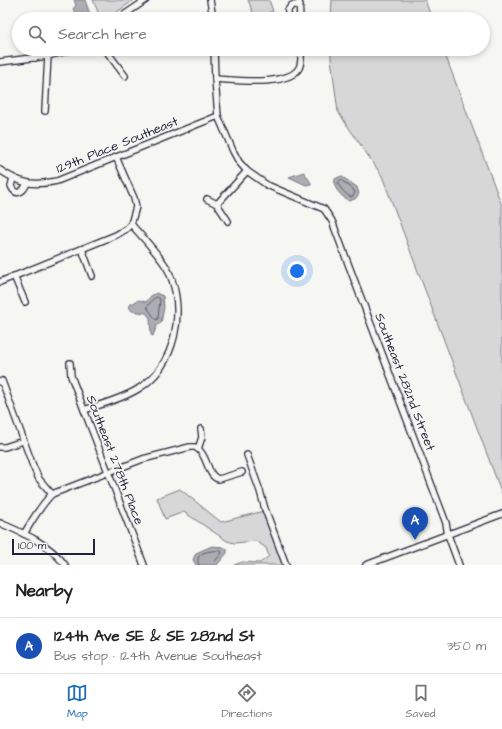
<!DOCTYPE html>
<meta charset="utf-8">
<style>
:root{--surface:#fff;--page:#f2f2f2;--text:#222;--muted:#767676;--line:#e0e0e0;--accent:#1f6fb2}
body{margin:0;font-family:"Architects Daughter",sans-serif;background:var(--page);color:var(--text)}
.scale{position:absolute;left:12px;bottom:10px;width:83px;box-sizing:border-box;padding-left:4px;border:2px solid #22223b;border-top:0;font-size:11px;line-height:14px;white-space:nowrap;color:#22223b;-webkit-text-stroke:3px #f6f6f2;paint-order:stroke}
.you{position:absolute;left:297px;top:271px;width:14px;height:14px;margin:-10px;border:3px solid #fff;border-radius:50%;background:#1a73e8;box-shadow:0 0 0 6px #1a73e833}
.badge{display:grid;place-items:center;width:26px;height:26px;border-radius:50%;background:var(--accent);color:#fff;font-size:13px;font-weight:700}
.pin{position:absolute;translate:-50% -33px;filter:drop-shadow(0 1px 2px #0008)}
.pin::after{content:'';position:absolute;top:21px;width:14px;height:12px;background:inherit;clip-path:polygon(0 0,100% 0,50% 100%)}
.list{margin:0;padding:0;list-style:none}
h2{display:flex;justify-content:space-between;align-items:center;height:52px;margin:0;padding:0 16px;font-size:17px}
h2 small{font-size:13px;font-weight:400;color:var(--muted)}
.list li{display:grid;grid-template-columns:26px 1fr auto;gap:12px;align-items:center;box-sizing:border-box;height:56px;padding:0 16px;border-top:1px solid var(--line)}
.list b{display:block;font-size:15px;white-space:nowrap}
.list p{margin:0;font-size:13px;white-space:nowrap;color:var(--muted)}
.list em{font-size:13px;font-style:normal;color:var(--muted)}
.icon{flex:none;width:22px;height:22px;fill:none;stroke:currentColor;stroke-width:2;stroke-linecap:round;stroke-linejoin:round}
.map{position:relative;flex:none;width:502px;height:565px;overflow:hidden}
.search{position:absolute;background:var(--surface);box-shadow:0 2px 6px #0003;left:12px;right:12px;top:12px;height:44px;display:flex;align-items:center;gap:10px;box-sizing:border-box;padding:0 14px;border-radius:22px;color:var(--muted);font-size:15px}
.sheet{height:108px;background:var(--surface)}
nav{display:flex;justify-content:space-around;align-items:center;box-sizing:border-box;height:56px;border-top:1px solid var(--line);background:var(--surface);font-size:11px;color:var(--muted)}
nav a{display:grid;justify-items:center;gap:2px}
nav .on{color:var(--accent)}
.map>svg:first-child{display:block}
.green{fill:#d7d7d7;stroke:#7c7c89}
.water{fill:#adadb3;stroke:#757583}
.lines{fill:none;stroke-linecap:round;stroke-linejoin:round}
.shore{stroke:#5a5a6b;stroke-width:1}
.minor-casing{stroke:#22223b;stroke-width:8}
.minor{stroke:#f6f6f2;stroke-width:5.5}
.labels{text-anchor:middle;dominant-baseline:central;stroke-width:3.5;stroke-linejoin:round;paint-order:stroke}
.street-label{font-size:13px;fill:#22223b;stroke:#f6f6f2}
</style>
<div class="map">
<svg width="502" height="565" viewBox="0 0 502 565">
<rect width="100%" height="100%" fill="#f6f6f2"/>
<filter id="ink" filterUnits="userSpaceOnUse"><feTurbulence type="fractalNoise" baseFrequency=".025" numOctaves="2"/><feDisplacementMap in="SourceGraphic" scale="8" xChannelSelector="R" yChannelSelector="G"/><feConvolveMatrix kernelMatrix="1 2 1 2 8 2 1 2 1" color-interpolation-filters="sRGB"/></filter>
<g filter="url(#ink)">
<g class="green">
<path d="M93,0h41l-27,19h-6z"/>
<path d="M248,0h21l4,11 -18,7z"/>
<path d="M332,0h93l7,19h-101z"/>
<path d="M331,49h112l59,157v288l-120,-318 -44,-64 -7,-53z"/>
<path d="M180,489l41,33 43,-11 19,54h-49l8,-3 18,1 9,-7 -3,-8 -10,-7 -22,2 -7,-2 -43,-29 -19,7 -8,-21z"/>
</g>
<g class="water">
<path d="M74,0h11l6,17 -4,2h-8l-6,-10 3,-4z"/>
<path d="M304,172l7,11v1l-5,1 -17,-8z"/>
<path d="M341,176l16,11 2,7 -4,5 -6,2c-7,-4 -17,-13 -14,-22z"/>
<path d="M156,293l7,3 1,11 -3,16 -4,2 -4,11 -2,-1 -1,-17 -4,-5 -14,-2 -3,-4v-2l10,-5 7,2 5,-6z"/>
<path d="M212,546l11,1 4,2v4l-10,12h-21l-3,-5 3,-7z"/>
</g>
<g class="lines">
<g class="shore">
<path d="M341,180l12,9 2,4 -2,3 -2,1c-6,-3 -11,-9 -13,-14z"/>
<path d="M157,297l3,2 -2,20 -2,1 -9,-13 6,-8z"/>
<path d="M199,565c0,-2 -2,-4 -1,-6 0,-8 18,-9 23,-8l1,2 -7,8 -1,4"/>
</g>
<defs>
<g id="minor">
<path d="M210,0l3,19"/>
<path d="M299,0l1,19"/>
<path d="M118,19l28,-19"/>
<path d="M291,19l-3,-3v-6l4,-5h8"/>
<path d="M35,49v9"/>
<path d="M105,49l20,27"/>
<path d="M214,49l1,30 3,37 15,35 6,11 8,9 20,14 57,24 8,12 114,302 2,12 11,30"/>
<path d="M0,62l48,-6 27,-7"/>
<path d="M215,79c20,1 73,8 84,-11 3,-6 2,-13 2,-19"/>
<path d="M45,111l3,-55"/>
<path d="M0,170c20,14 34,16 57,11l161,-65"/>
<path d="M13,178l-2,8c5,12 13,5 16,-3"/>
<path d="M207,199l10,5 11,17"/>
<path d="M217,204l30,-33"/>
<path d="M82,249l10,27"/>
<path d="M14,276l11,26"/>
<path d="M0,282l116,-47 10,-6 5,-5"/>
<path d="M70,363l1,13 73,189"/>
<path d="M0,382l2,-1 31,85 6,13 13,15"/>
<path d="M84,410c18,-6 38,-11 54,-21 38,-23 48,-78 31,-117 -6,-14 -28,-36 -38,-48l5,-17 -2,-9 -18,-41"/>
<path d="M201,429l1,8 -4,12c10,7 9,28 21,30l23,-7"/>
<path d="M0,447h5l18,-6"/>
<path d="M247,455l13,36 5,18 21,56"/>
<path d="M0,523c23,10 50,21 65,42"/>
<path d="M24,534c9,-15 16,-28 28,-40l91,-35 47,-12h5l3,2"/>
<path d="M366,565l136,-51"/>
</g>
</defs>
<use href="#minor" class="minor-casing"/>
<use href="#minor" class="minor"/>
</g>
</g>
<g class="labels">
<g class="street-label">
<text transform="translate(117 145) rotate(-22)">129th Place Southeast</text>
<text transform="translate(405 382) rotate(69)">Southeast 282nd Street</text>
<text transform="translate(115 460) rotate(69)">Southeast 278th Place</text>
</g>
</g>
</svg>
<div class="scale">100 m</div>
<div class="you"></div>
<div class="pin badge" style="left:415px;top:540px;background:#1a4fb4">A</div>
<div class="search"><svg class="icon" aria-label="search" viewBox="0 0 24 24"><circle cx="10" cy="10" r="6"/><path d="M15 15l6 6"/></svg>Search here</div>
</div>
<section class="sheet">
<h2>Nearby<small></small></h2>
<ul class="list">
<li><span class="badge" style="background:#1a4fb4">A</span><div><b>124th Ave SE &amp; SE 282nd St</b><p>Bus stop · 124th Avenue Southeast</p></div><em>350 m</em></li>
</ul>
</section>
<nav>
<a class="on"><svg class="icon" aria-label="map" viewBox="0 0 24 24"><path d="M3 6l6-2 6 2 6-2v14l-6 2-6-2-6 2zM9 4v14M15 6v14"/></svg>Map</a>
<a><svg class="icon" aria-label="directions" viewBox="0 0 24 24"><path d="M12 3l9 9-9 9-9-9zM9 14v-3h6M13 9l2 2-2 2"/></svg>Directions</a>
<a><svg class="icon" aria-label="saved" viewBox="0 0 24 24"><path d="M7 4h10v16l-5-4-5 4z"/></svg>Saved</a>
</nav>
